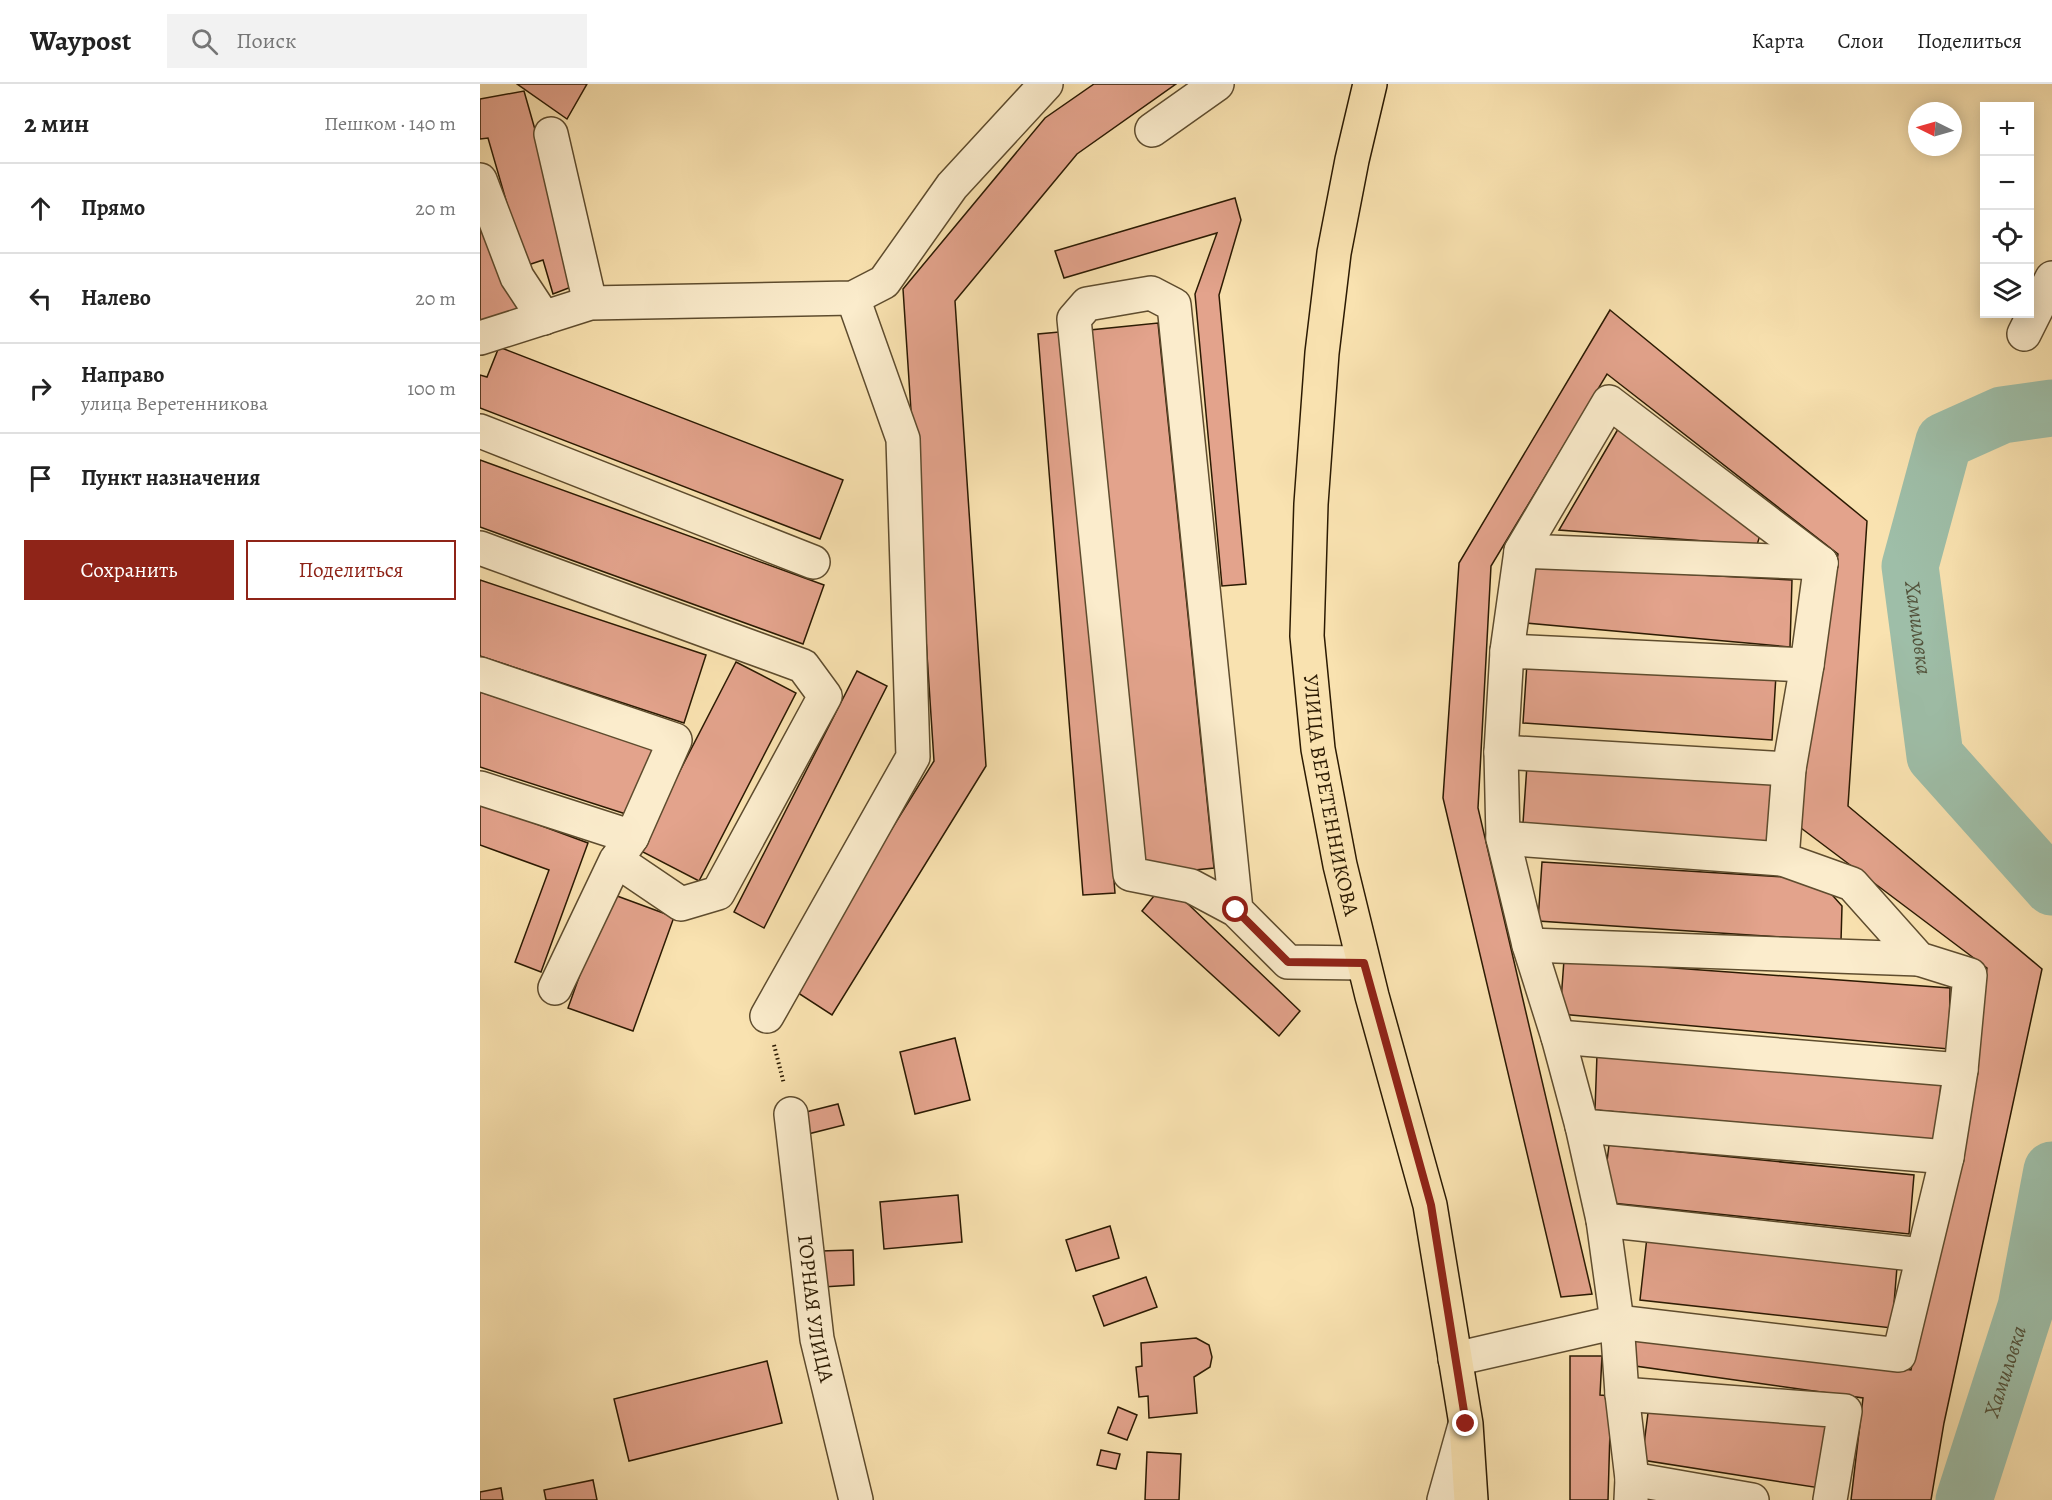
<!DOCTYPE html>
<html lang="ru">
<meta charset="utf-8">
<style>
:root{--surface:#fff;--page:#f2f2f2;--text:#222;--muted:#767676;--line:#e0e0e0;--accent:#8f2418}
body{margin:0;font-family:Alegreya,serif;background:var(--page);color:var(--text)}
.controls{position:absolute;right:18px;top:18px;display:grid;overflow:hidden;border-radius:0px;box-shadow:0 3px 15px #0003}
.controls button{width:54px;height:54px;display:grid;place-items:center;padding:0;border:0;border-bottom:2px solid var(--line);background:var(--surface);color:var(--text);font:30px sans-serif}
.compass{position:absolute;left:1428px;top:18px;width:54px;height:54px;border-radius:50%;background:var(--surface);box-shadow:0 3px 15px #0003;rotate:275deg}
.stop{position:absolute;width:18px;height:18px;margin:-14px;border:4px solid #8f2418;border-radius:50%;background:#fff}
.stop.end{background:#8f2418;border-color:#fff;box-shadow:0 2px 6px #0008}
.list{margin:0;padding:0;list-style:none}
h2{display:flex;justify-content:space-between;align-items:center;height:78px;margin:0;padding:0 24px;font-size:26px}
h2 small{font-size:20px;font-weight:400;color:var(--muted)}
.list li{display:grid;grid-template-columns:39px 1fr auto;gap:18px;align-items:center;box-sizing:border-box;height:90px;padding:0 24px;border-top:2px solid var(--line)}
.list b{display:block;font-size:22px;white-space:nowrap}
.list p{margin:0;font-size:20px;white-space:nowrap;color:var(--muted)}
.list em{font-size:20px;font-style:normal;color:var(--muted)}
.actions{display:flex;gap:12px;padding:18px 24px}
.actions a{flex:1;padding:14px 0;border:2px solid var(--accent);border-radius:0px;text-align:center;font-size:21px;color:var(--accent)}
.actions .main{background:var(--accent);color:#fff}
.icon{flex:none;width:33px;height:33px;fill:none;stroke:currentColor;stroke-width:2;stroke-linecap:round;stroke-linejoin:round}
.map{position:relative;flex:none;width:1572px;height:1416px;overflow:hidden}
header{display:flex;align-items:center;gap:36px;box-sizing:border-box;height:84px;padding:0 30px;background:var(--surface);border-bottom:2px solid var(--line)}
header strong{font-size:28px}
nav{display:flex;gap:33px;margin-inline-start:auto;font-size:21px}
.search{width:420px;height:54px;background:var(--page);display:flex;align-items:center;gap:15px;box-sizing:border-box;padding:0 21px;border-radius:0px;color:var(--muted);font-size:22px}
main{display:flex}
aside{flex:1;background:var(--surface)}
.map>svg:first-child{display:block}
.lines{fill:none;stroke-linecap:round;stroke-linejoin:round}
.river{stroke:#9ebea8;stroke-width:57}
.building{fill:#e3a38c;stroke:#2b1a02;stroke-width:1.5}
.minor-casing{stroke:#5e4c2e;stroke-width:36}
.major-casing{stroke:#2b1a02;stroke-width:36}
.path{stroke:#2b1a02;stroke-width:4;stroke-dasharray:1.5 3;stroke-linecap:butt}
.minor{stroke:#fbeccc;stroke-width:33}
.major{stroke:#f9e2b0;stroke-width:33}
.route{stroke:#8f2418;stroke-width:8}
.labels{text-anchor:middle;dominant-baseline:central;stroke-width:4.5;stroke-linejoin:round;paint-order:stroke}
.street-label{font-size:21px;fill:#2b1a02;stroke:#fbeccc}
.water-label{font-size:22px;font-style:italic;fill:#53533c;stroke:#fbeccc}
</style>
<header>
<strong>Waypost</strong>
<div class="search"><svg class="icon" aria-label="search" viewBox="0 0 24 24"><circle cx="10" cy="10" r="6"/><path d="M15 15l6 6"/></svg>Поиск</div>
<nav><a>Карта</a><a>Слои</a><a>Поделиться</a></nav>
</header>
<main>
<aside>
<h2>2 мин<small>Пешком · 140 m</small></h2>
<ul class="list">
<li><svg class="icon" aria-label="ahead" viewBox="0 0 24 24"><path d="M12 20V5M6 11l6-6 6 6"/></svg><div><b>Прямо</b></div><em>20 m</em></li>
<li><svg class="icon" aria-label="left" viewBox="0 0 24 24"><path d="M17 20v-9H6M10 6l-5 5 5 5"/></svg><div><b>Налево</b></div><em>20 m</em></li>
<li><svg class="icon" aria-label="right" viewBox="0 0 24 24"><path d="M7 20v-9h11M14 6l5 5-5 5"/></svg><div><b>Направо</b><p>улица Веретенникова</p></div><em>100 m</em></li>
<li><svg class="icon" aria-label="arrive" viewBox="0 0 24 24"><path d="M6 21V4h12l-3 4 3 4H6"/></svg><div><b>Пункт назначения</b></div></li>
</ul>
<div class="actions"><a class="main">Сохранить</a><a>Поделиться</a></div>
</aside>
<div class="map">
<svg width="1572" height="1416" viewBox="0 0 1572 1416">
<rect width="100%" height="100%" fill="#f9e2b0"/>
<filter id="stains"><feTurbulence type="fractalNoise" baseFrequency=".00333" numOctaves="4"/><feColorMatrix values="0 0 0 0 .2 0 0 0 0 .09 0 0 0 0 .02 0 0 0 .5 -.17"/></filter>
<radialGradient id="worn" r=".72"><stop offset=".6" stop-color="#630" stop-opacity="0"/><stop offset="1" stop-color="#630" stop-opacity=".3"/></radialGradient>
<g class="lines">
<g class="river">
<path id="s1" d="M1572,324l-50,7 -58,26 -34,125 25,190 117,131"/>
<path id="s2" d="M1484,1416l62,-193 26,-137"/>
</g>
</g>
<g class="building">
<path d="M37,0h70l-20,35z"/>
<path d="M614,0h82l-99,70 -122,147 31,465 -154,249 -40,-26 142,-228 -31,-472 142,-171z"/>
<path d="M44,7l55,193 -26,10 -10,-34 -18,6 -37,-128 -8,1v-40z"/>
<path d="M755,114l6,22 -22,75 27,289 -24,2 -27,-292 22,-61 -153,45 -9,-27z"/>
<path d="M0,129l45,97 -45,19z"/>
<path d="M1130,226l257,211 -19,285 194,163 -98,454 -13,77h-80l12,-102 -235,-33 6,-34 277,39 76,-402 -194,-146 45,-268 -231,-180 -116,192 -13,242 114,486 -31,3 -118,-499 16,-235z"/>
<path d="M678,239l56,545 -68,7 -56,-545z"/>
<path d="M590,247l45,562 -32,2 -45,-561z"/>
<path d="M19,263l344,133 -23,59 -340,-131v-33l7,2z"/>
<path d="M1141,340l139,111 -3,10 -198,-15z"/>
<path d="M0,376l344,125 -21,59 -323,-117z"/>
<path d="M1052,482l260,14 -2,67 -264,-24z"/>
<path d="M0,496l226,75 -22,68 -204,-67z"/>
<path d="M256,578l60,31 -97,188 -60,-31z"/>
<path d="M1047,579l249,12 -4,65 -249,-17z"/>
<path d="M377,587l30,15 -123,242 -30,-16z"/>
<path d="M0,608l174,56 -22,68 -152,-49z"/>
<path d="M1047,681l245,16 -4,62 -245,-20z"/>
<path d="M0,719l108,40 -47,129 -26,-10 34,-92 -69,-25z"/>
<path d="M1062,778l276,17 24,27 -1,35 -303,-20z"/>
<path d="M685,798l135,129 -21,25 -137,-125z"/>
<path d="M129,809l65,24 -41,114 -65,-23z"/>
<path d="M1084,876l386,28 -1,61 -389,-35z"/>
<path d="M475,954l15,62 -55,14 -15,-62z"/>
<path d="M1117,970l344,27 -4,59 -342,-30z"/>
<path d="M358,1020l6,21 -36,9 -6,-21z"/>
<path d="M1129,1061l305,30 -5,59 -307,-32z"/>
<path d="M478,1111l4,47 -78,7 -4,-47z"/>
<path d="M630,1142l9,32 -43,13 -10,-31z"/>
<path d="M1167,1153l250,30 -5,61 -252,-28z"/>
<path d="M373,1166l1,35 -31,2 -2,-36z"/>
<path d="M666,1193l11,30 -53,19 -11,-30z"/>
<path d="M716,1254l13,7 3,12 -2,10 -16,10 3,36 -48,5 -1,-22 -9,1 -3,-30 6,-1 -1,-23z"/>
<path d="M1090,1272h32l-2,39 11,1 -3,104h-38z"/>
<path d="M287,1277l15,62 -153,38 -15,-62z"/>
<path d="M1169,1321l179,16 -8,67 -178,-28z"/>
<path d="M638,1323l19,8 -10,25 -19,-7z"/>
<path d="M621,1366l19,4 -4,15 -19,-4z"/>
<path d="M667,1368l34,2 -2,46h-34z"/>
<path d="M113,1396l4,20h-51l-2,-10z"/>
<path d="M21,1404l2,12h-23v-8z"/>
</g>
<g class="lines">
<defs>
<g id="minor">
<path d="M672,46l65,-46"/>
<path d="M71,50l39,169"/>
<path d="M0,96l37,97 27,41"/>
<path d="M1544,250l28,-56"/>
<path d="M0,254l110,-35 263,-5 31,-16 68,-96 94,-102"/>
<path d="M0,347l333,131"/>
<path d="M0,464l323,118 22,30 -107,197 -37,11 -65,-44 -61,128"/>
<path d="M1041,467l300,12"/>
<path d="M1027,567l300,14"/>
<path d="M0,590l195,66 -43,97"/>
<path d="M1021,668l288,17"/>
<path d="M0,704l152,49 -13,19"/>
<path d="M1023,754l279,21"/>
<path d="M756,826l-62,-605 -23,-12 -64,11 -13,15 56,555 61,12 45,24 52,52 75,1"/>
<path d="M1049,861l390,14"/>
<path d="M287,932l146,-259 -10,-318 -50,-141"/>
<path d="M1078,953l403,33"/>
<path id="s3" d="M311,1030l26,225 39,161"/>
<path d="M1102,1042l365,31"/>
<path d="M1123,1136l319,35"/>
<path d="M975,1275l162,-37 282,33 48,-198 14,-87 9,-95 -51,-16 -67,-75 -70,-25 7,-90 18,-104 14,-102"/>
<path d="M1142,1310l223,17 -15,89"/>
<path d="M1152,1395l120,21"/>
<path d="M964,1416l21,-75"/>
<path d="M1151,1416l1,-21 -10,-85 -5,-72 -14,-102 -21,-94 -24,-89 -29,-92 -26,-107 -2,-86 6,-101 14,-100 88,-149 212,161"/>
</g>
<g id="major">
<path id="s4" d="M890,0l-18,76 -18,93 -12,100 -11,151 -4,132 11,113 22,116 32,131 58,209 36,219 5,76"/>
</g>
</defs>
<use href="#minor" class="minor-casing"/>
<use href="#major" class="major-casing"/>
<path class="path" d="M294,961l10,39"/>
<use href="#minor" class="minor"/>
<use href="#major" class="major"/>
</g>
<g class="lines">
<path class="route" d="M756,826l52,52 76,1 67,242 35,219"/>
</g>
<g class="labels">
<g class="street-label">
<text stroke="none"><textPath href="#s4" startOffset="718">УЛИЦА ВЕРЕТЕННИКОВА</textPath></text>
<text stroke="none"><textPath href="#s3" startOffset="196">ГОРНАЯ УЛИЦА</textPath></text>
</g>
<g class="water-label">
<text stroke="none"><textPath href="#s1" startOffset="306">Хамиловка</textPath></text>
<text stroke="none"><textPath href="#s2" startOffset="135">Хамиловка</textPath></text>
</g>
</g>
<rect width="100%" height="100%" filter="url(#stains)"/>
<rect width="100%" height="100%" fill="url(#worn)"/>
</svg>
<div class="controls">
<button>+</button>
<button>−</button>
<button><svg class="icon" aria-label="locate" viewBox="0 0 24 24"><circle cx="12" cy="12" r="6"/><path d="M12 2v4M12 18v4M2 12h4M18 12h4"/></svg></button>
<button><svg class="icon" aria-label="layers" viewBox="0 0 24 24"><path d="M12 4l9 5-9 5-9-5zM3 14l9 5 9-5"/></svg></button>
</div>
<svg class="compass" viewBox="-18 -18 36 36"><path d="M0-13l5 13h-10z" fill="#e53935"/><path d="M0 13l5-13h-10z" fill="#767676"/></svg>
<div class="stop" style="left:756px;top:826px"></div>
<div class="stop end" style="left:986px;top:1340px"></div>
</div>
</main>
